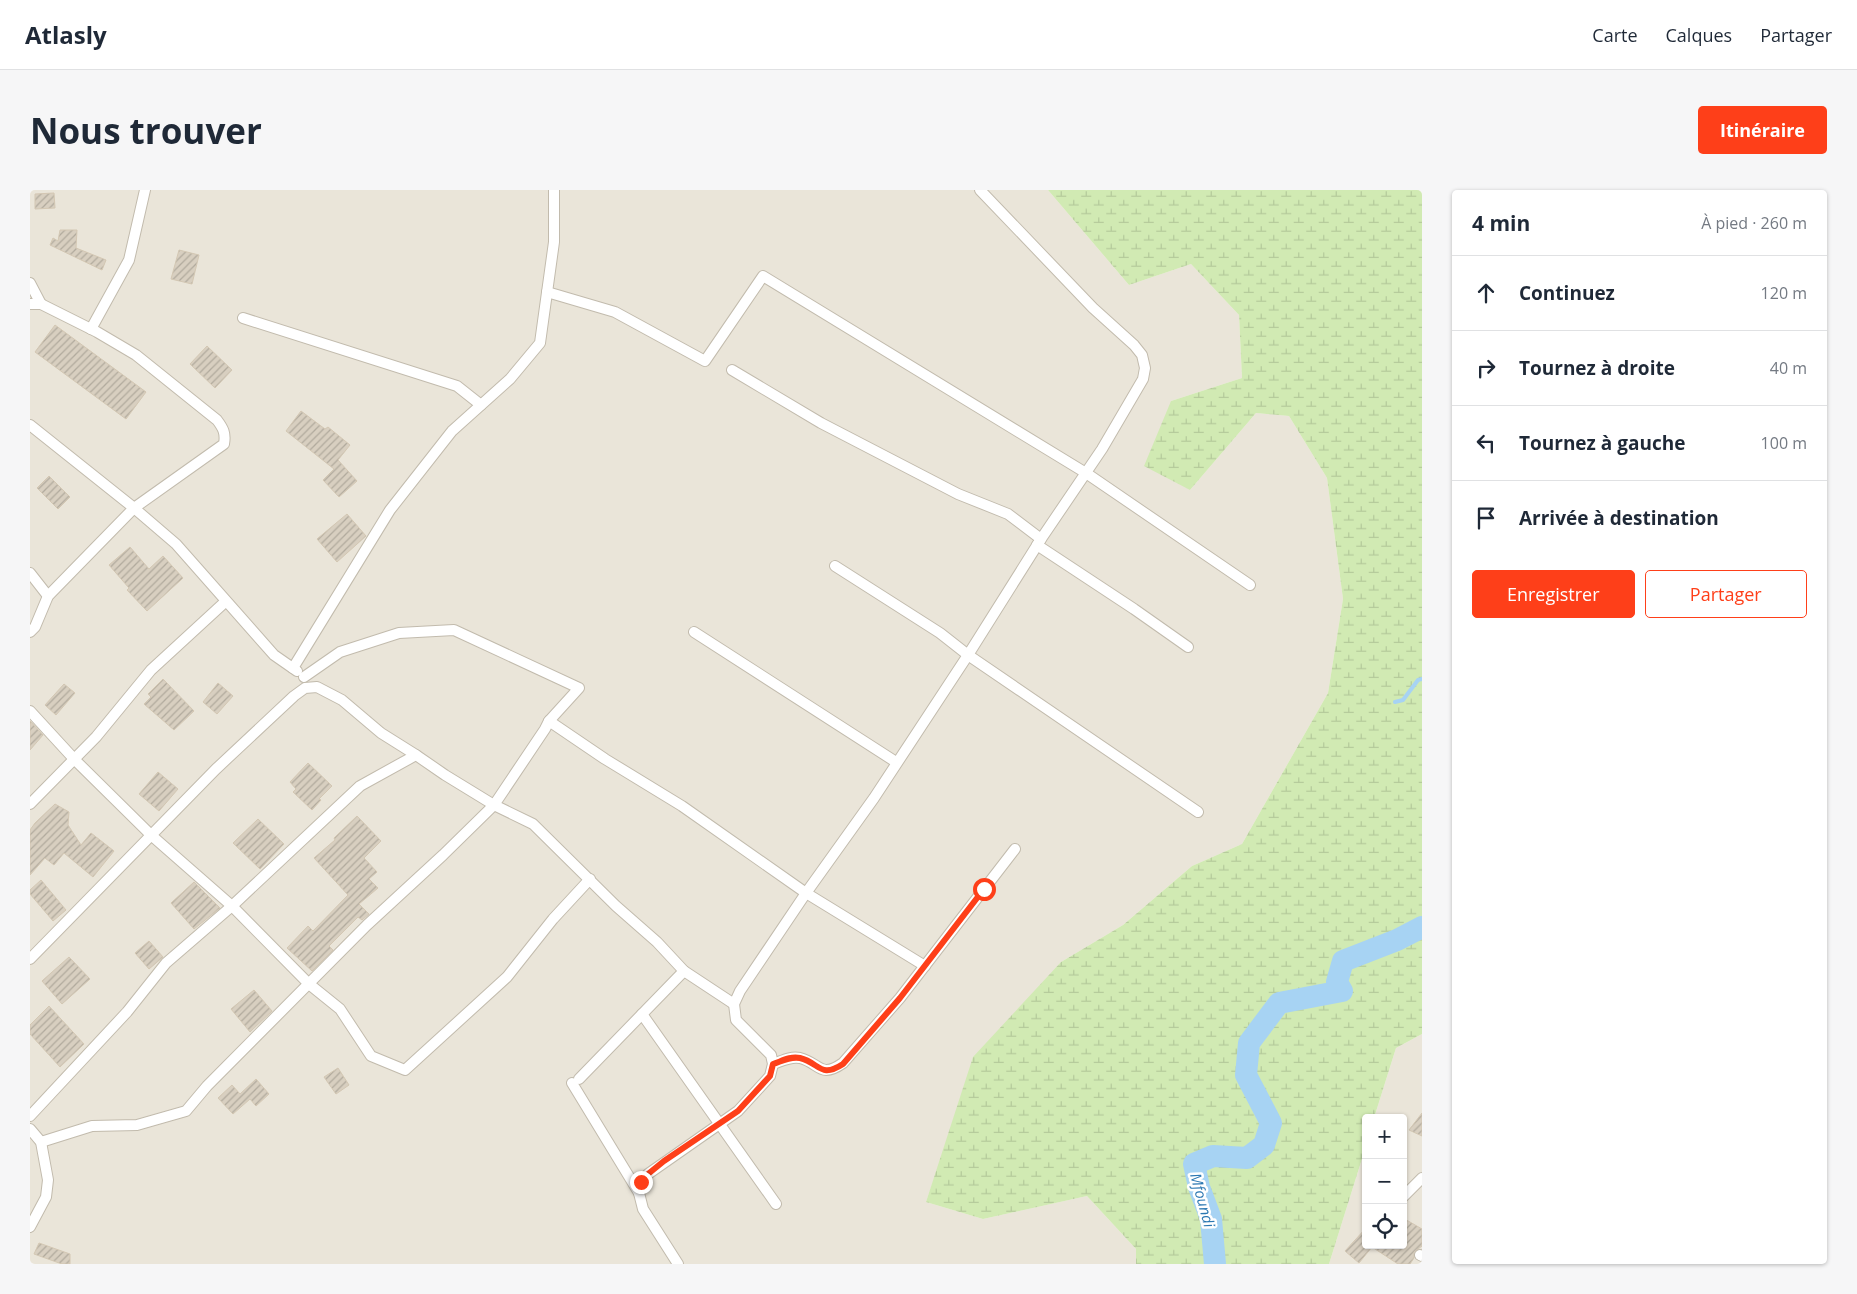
<!DOCTYPE html>
<html lang="fr">
<meta charset="utf-8">
<style>
:root{--surface:#fff;--page:#f6f6f7;--text:#1f2937;--muted:#747a83;--line:#e0e1e3;--accent:#fe3f19}
body{margin:0;font-family:"Open Sans",sans-serif;background:var(--page);color:var(--text)}
.controls{position:absolute;right:15px;bottom:15px;display:grid;overflow:hidden;border-radius:5px;box-shadow:0 1px 4px #0004}
.controls button{width:45px;height:45px;display:grid;place-items:center;padding:0;border:0;border-bottom:1px solid var(--line);background:var(--surface);color:var(--text);font:25px sans-serif}
.stop{position:absolute;width:15px;height:15px;margin:-11px;border:4px solid #fe3f19;border-radius:50%;background:#fff}
.stop.end{background:#fe3f19;border-color:#fff;box-shadow:0 1px 5px #0008}
.list{margin:0;padding:0;list-style:none}
h2{display:flex;justify-content:space-between;align-items:center;height:65px;margin:0;padding:0 20px;font-size:21px}
h2 small{font-size:16px;font-weight:400;color:var(--muted)}
.list li{display:grid;grid-template-columns:32px 1fr auto;gap:15px;align-items:center;box-sizing:border-box;height:75px;padding:0 20px;border-top:1px solid var(--line)}
.list b{display:block;font-size:19px;white-space:nowrap}
.list em{font-size:16px;font-style:normal;color:var(--muted)}
.actions{display:flex;gap:10px;padding:15px 20px}
.actions a{flex:1;padding:11px 0;border:1px solid var(--accent);border-radius:5px;text-align:center;font-size:18px;color:var(--accent)}
.actions .main{background:var(--accent);color:#fff}
.icon{flex:none;width:28px;height:28px;fill:none;stroke:currentColor;stroke-width:2;stroke-linecap:round;stroke-linejoin:round}
.map{position:relative;flex:none;width:1392px;height:1074px;overflow:hidden;border-radius:5px}
header{display:flex;align-items:center;gap:30px;box-sizing:border-box;height:70px;padding:0 25px;background:var(--surface);border-bottom:1px solid var(--line)}
header strong{font-size:24px}
nav{display:flex;gap:28px;margin-inline-start:auto;font-size:18px}
.intro{display:flex;align-items:center;justify-content:space-between;box-sizing:border-box;height:120px;padding:0 30px}
h1{margin:0;font-size:35px}
.button{padding:12px 22px;border-radius:5px;background:var(--accent);color:#fff;font-size:18px;font-weight:700}
main{display:flex;gap:30px;padding:0 30px}
aside{flex:1;background:var(--surface);border-radius:5px;box-shadow:0 1px 4px #0004}
.map>svg:first-child{display:block}
.residential{fill:#eae5d9}
.wetland{fill:url(#wetland-marsh)}
.lines{fill:none;stroke-linecap:round;stroke-linejoin:round}
.stream{stroke:#a7d3f3;stroke-width:4}
.river{stroke:#a7d3f3;stroke-width:22}
.building{fill:url(#building-hatch);stroke:#d3c7b3}
.minor-casing{stroke:#c2bbad;stroke-width:12}
.minor{stroke:#fff;stroke-width:10}
.route{stroke:#fe3f19;stroke-width:6}
.labels{text-anchor:middle;dominant-baseline:central;stroke-width:5;stroke-linejoin:round;paint-order:stroke}
.water-label{font-size:15px;font-style:italic;fill:#2c78b2;stroke:#fff}
</style>
<header>
<strong>Atlasly</strong>
<nav><a>Carte</a><a>Calques</a><a>Partager</a></nav>
</header>
<div class="intro"><h1>Nous trouver</h1><a class="button">Itinéraire</a></div>
<main>
<div class="map">
<svg width="1392" height="1074" viewBox="0 0 1392 1074">
<defs>
<pattern id="wetland-marsh" width="20" height="14" patternUnits="userSpaceOnUse" patternTransform="scale(1.25)"><rect width="20" height="14" fill="#d1eab3"/><path d="M1 5h8M5 5V1M11 12h8M15 12V8" fill="none" stroke="#b5ca9b"/></pattern>
<pattern id="building-hatch" width="6" height="6" patternUnits="userSpaceOnUse" patternTransform="scale(1.25)"><rect width="6" height="6" fill="#d8cfc0"/><path d="M-1 1l2-2M0 6l6-6M5 7l2-2" fill="none" stroke="#b1aa9d"/></pattern>
</defs>
<rect width="100%" height="100%" fill="#f6f3eb"/>
<g class="residential">
<path d="M0,0h1018l81,95 62,-21 48,51 3,63 -71,23 19,89 66,-77 33,3 38,62 16,121 -15,94 -86,151 -50,22 -69,59 -62,37 -115,183 -20,57 57,17 104,-23 49,53v15h-1106z"/>
<path d="M1392,844v230h-93l37,-118v99h37v-127h-29l22,-70z"/>
</g>
<path class="wetland" d="M1018,0h374v844l-26,14 -22,70h-8v28l-37,118h-193v-15l-49,-53 -104,23 -57,-17 47,-145 88,-95 62,-37 69,-59 50,-22 86,-151 15,-94 -16,-121 -38,-62 -33,-3 -66,77 -46,-24 27,-65 71,-23 -3,-63 -48,-51 -62,21z"/>
<g class="lines">
<path class="stream" d="M1365,512l8,-2 15,-20 4,-1"/>
<path class="river" d="M1185,1074l-4,-45 -12,-32 -5,-23 19,-8 34,2 17,-13 7,-22 -25,-48 3,-32 30,-40 63,-12 -5,-9 6,-21 54,-21 25,-13"/>
</g>
<g class="building">
<path d="M24,3l1,15 -20,1v-15z"/>
<path d="M30,40h17l-1,18 30,12 -4,10 -52,-25 3,-7 5,3z"/>
<path d="M149,60l20,5 -7,29 -21,-5z"/>
<path d="M25,135l91,67 -20,27 -91,-67z"/>
<path d="M177,156l25,24 -17,18 -25,-24z"/>
<path d="M271,221l24,18 3,-2 22,18 -12,15 19,21 -18,16 -16,-17 11,-11 -48,-38z"/>
<path d="M19,286l21,21 -12,12 -21,-21z"/>
<path d="M317,324l19,22 -29,26 -20,-23z"/>
<path d="M100,357l19,22 14,-13 20,22 -36,33 -20,-21 2,-2 -20,-23z"/>
<path d="M133,489l31,32 -20,19 -30,-26 7,-7 -3,-3z"/>
<path d="M188,493l15,13 -16,18 -14,-12z"/>
<path d="M34,494l11,9 -19,22 -11,-10z"/>
<path d="M0,531l13,14 -13,15z"/>
<path d="M278,573l24,23 -13,13 2,1 -9,10 -19,-18 3,-3 -6,-7z"/>
<path d="M128,582l20,17 -19,22 -20,-17z"/>
<path d="M25,614l14,8 -1,13 13,20 10,-12 23,18 -21,26 -29,-24 -10,12 -9,-7 -15,17v-45l5,-7z"/>
<path d="M327,626l24,25 -17,17 13,14 -8,7 9,9 -19,16 10,10 -7,6 -4,-3 -29,29 4,4 -21,21 -25,-23 21,-22 5,5 35,-36 -34,-37 21,-18 -1,-2z"/>
<path d="M228,629l26,25 -24,25 -27,-26z"/>
<path d="M11,690l25,30 -13,11 -23,-27v-4z"/>
<path d="M164,692l26,26 -26,21 -23,-26z"/>
<path d="M119,751l14,16 -14,12 -14,-16z"/>
<path d="M39,767l21,22 -28,25 -20,-23z"/>
<path d="M224,800l18,21 -22,21 -19,-23z"/>
<path d="M19,816l35,38 -24,23 -30,-33v-9z"/>
<path d="M308,878l11,17 -13,9 -12,-17z"/>
<path d="M226,889l13,15 -13,12 -6,-7 -17,15 -15,-16 14,-13 8,9z"/>
<path d="M1392,923v23l-13,-6z"/>
<path d="M1373,1028l19,11v17l-8,6v6l-4,6h-12l-26,-17 -13,16 -14,-12 21,-23v17h37z"/>
<path d="M9,1053l31,11v10h-8l-28,-10z"/>
</g>
<g class="lines">
<defs>
<g id="minor">
<path d="M0,93l11,21"/>
<path d="M517,102l68,20 90,49 58,-85 323,197 164,112"/>
<path d="M0,114h11l56,28 39,23 81,65c6,8 9,13 7,24l-90,64 -86,88 -13,31 -5,5"/>
<path d="M213,128l214,68 24,19"/>
<path d="M61,139l38,-69 16,-70"/>
<path d="M702,180l89,53 137,71 50,20 33,25"/>
<path d="M0,235l104,83 42,36 98,111 23,16"/>
<path d="M1007,355l97,64 54,38"/>
<path d="M805,376l105,67 28,22 230,157"/>
<path d="M0,383l18,23"/>
<path d="M664,442l202,130"/>
<path d="M263,478l97,-158 62,-79 58,-52 30,-36 14,-101v-52"/>
<path d="M0,521l45,49 76,75 81,71 77,78 31,25 31,47 34,14 102,-93 46,-58 37,-40"/>
<path d="M519,531l56,38 77,47 124,87 119,73"/>
<path d="M0,614l66,-67 55,-67 74,-68"/>
<path d="M0,769l186,-190 78,-73 11,-8 12,-1 25,13 39,33 35,22 29,20 49,30 39,19 83,82 41,36 27,29 50,33"/>
<path d="M612,824l134,190"/>
<path d="M743,874c9,-3 17,-8 27,-6 20,5 20,21 43,5l57,-65 115,-149"/>
<path d="M549,889l105,-108"/>
<path d="M542,893l67,110 4,16 35,55"/>
<path d="M0,926l97,-104 39,-49 66,-57 128,-120 56,-31"/>
<path d="M0,939l11,13 7,38 -2,17 -16,30"/>
<path d="M11,952l51,-16 45,-1 49,-14 21,-25 160,-161 76,-70 51,-50 51,-76 4,-8 30,-33 -125,-58 -55,3 -59,19 -36,25"/>
<path d="M609,1003l2,-11 7,-8 90,-63 32,-35 3,-12 -2,-9 -35,-35 -2,-16 6,-13 66,-98 68,-95 94,-143 73,-116 61,-90 41,-70 2,-11 -3,-13 -8,-10 -41,-37 -113,-118"/>
<path d="M1373,1007l19,-19"/>
<path d="M1390,1065l2,1"/>
</g>
</defs>
<use href="#minor" class="minor-casing"/>
<use href="#minor" class="minor"/>
</g>
<g class="lines">
<path class="route" d="M611,992l7,-8 16,-13 74,-50 32,-35 3,-12c9,-3 17,-8 27,-6 20,5 20,21 43,6l57,-66 84,-109"/>
</g>
<g class="labels">
<g class="water-label">
<text transform="translate(1173 1010) rotate(75)">Mfoundi</text>
</g>
</g>
</svg>
<div class="controls">
<button>+</button>
<button>−</button>
<button><svg class="icon" aria-label="locate" viewBox="0 0 24 24"><circle cx="12" cy="12" r="6"/><path d="M12 2v4M12 18v4M2 12h4M18 12h4"/></svg></button>
</div>
<div class="stop" style="left:954px;top:699px"></div>
<div class="stop end" style="left:611px;top:992px"></div>
</div>
<aside>
<h2>4 min<small>À pied · 260 m</small></h2>
<ul class="list">
<li><svg class="icon" aria-label="ahead" viewBox="0 0 24 24"><path d="M12 20V5M6 11l6-6 6 6"/></svg><div><b>Continuez</b></div><em>120 m</em></li>
<li><svg class="icon" aria-label="right" viewBox="0 0 24 24"><path d="M7 20v-9h11M14 6l5 5-5 5"/></svg><div><b>Tournez à droite</b></div><em>40 m</em></li>
<li><svg class="icon" aria-label="left" viewBox="0 0 24 24"><path d="M17 20v-9H6M10 6l-5 5 5 5"/></svg><div><b>Tournez à gauche</b></div><em>100 m</em></li>
<li><svg class="icon" aria-label="arrive" viewBox="0 0 24 24"><path d="M6 21V4h12l-3 4 3 4H6"/></svg><div><b>Arrivée à destination</b></div></li>
</ul>
<div class="actions"><a class="main">Enregistrer</a><a>Partager</a></div>
</aside>
</main>
